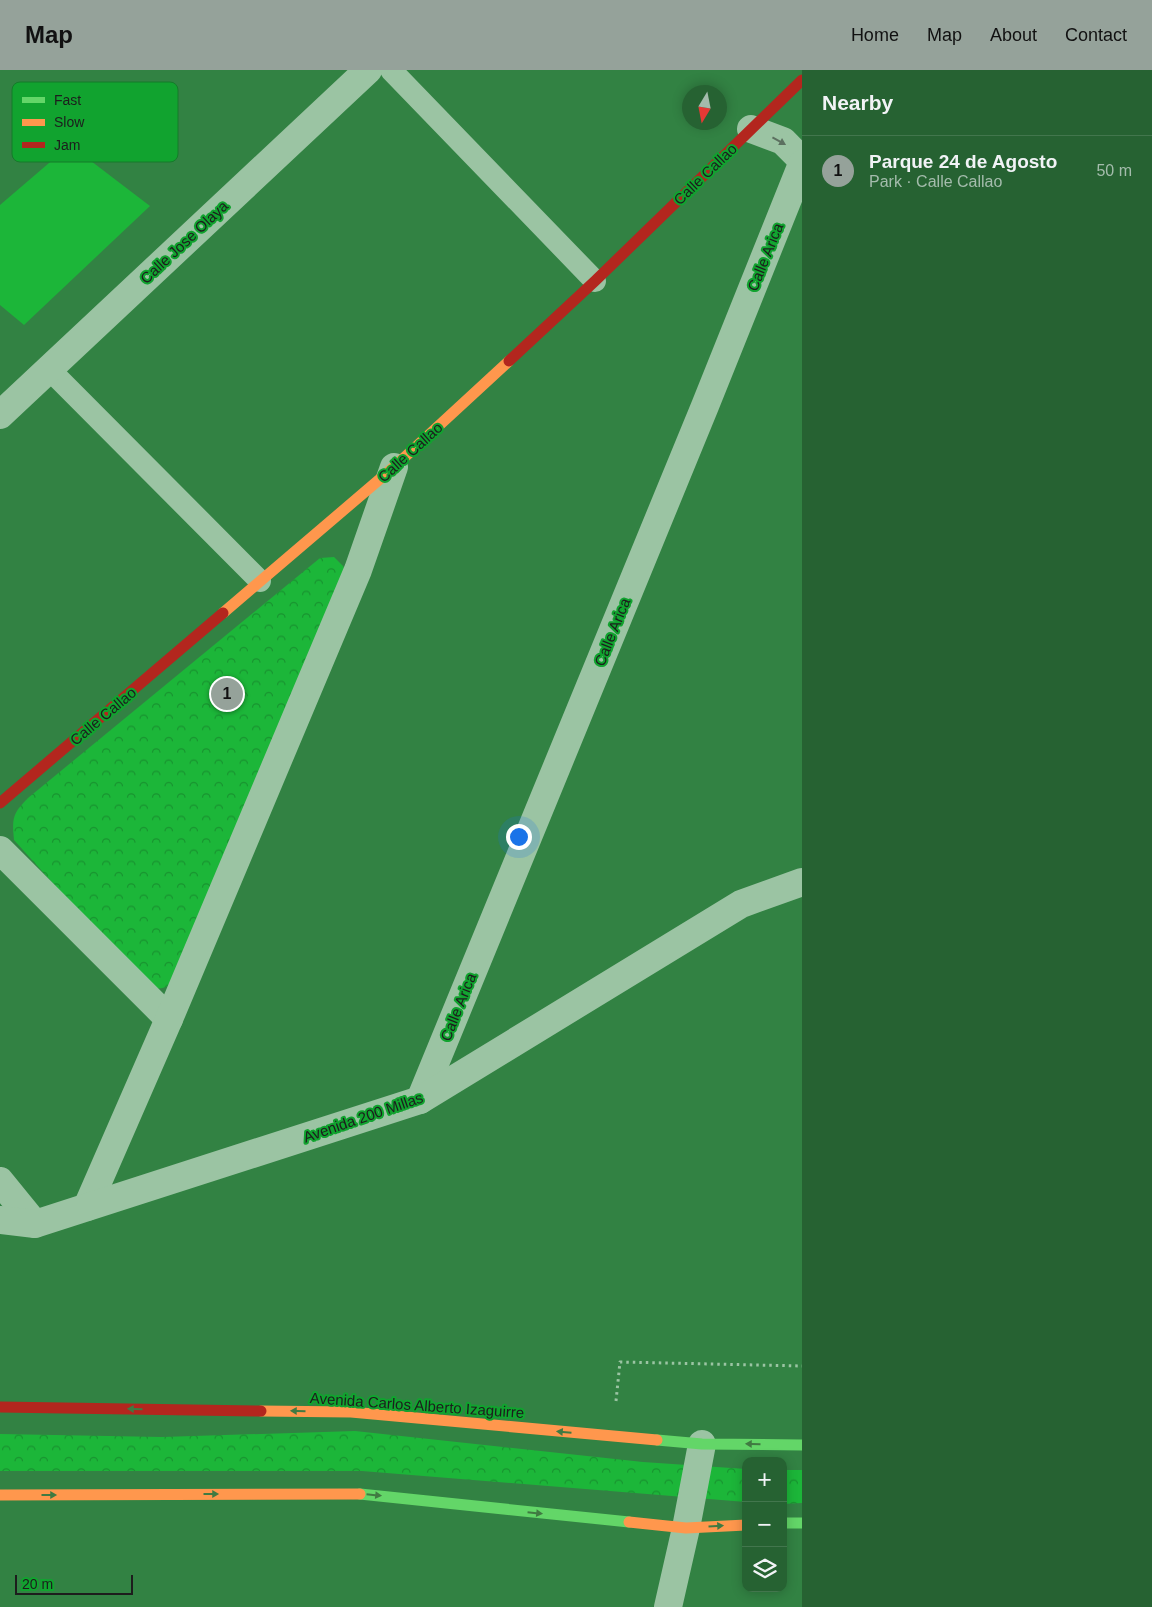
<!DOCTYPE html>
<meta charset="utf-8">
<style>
:root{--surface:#266232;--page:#326b3e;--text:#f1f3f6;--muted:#a4bcac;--line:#42764d;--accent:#95a29a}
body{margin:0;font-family:Helvetica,sans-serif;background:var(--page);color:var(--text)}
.controls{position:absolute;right:15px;bottom:15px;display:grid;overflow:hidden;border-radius:10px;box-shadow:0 2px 12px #0003}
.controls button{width:45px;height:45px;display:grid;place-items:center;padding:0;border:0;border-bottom:1px solid var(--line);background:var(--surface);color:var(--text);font:25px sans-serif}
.compass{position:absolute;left:682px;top:15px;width:45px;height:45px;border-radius:50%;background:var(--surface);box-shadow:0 2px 12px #0003;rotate:190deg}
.scale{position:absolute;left:15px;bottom:12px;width:118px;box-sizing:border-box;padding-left:5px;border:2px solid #1d1d1d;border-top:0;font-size:14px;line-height:18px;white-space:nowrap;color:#1d1d1d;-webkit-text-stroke:4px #11a32f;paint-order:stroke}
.you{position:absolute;left:518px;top:766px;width:18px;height:18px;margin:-12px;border:4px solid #fff;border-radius:50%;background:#1a73e8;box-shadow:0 0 0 8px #1a73e833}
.badge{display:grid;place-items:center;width:32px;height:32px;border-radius:50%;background:var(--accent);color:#111;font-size:16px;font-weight:700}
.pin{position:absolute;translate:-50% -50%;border:2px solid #fff;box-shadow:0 1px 5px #0006}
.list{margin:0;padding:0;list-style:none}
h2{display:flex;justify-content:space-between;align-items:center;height:65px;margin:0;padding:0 20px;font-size:21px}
h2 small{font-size:16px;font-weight:400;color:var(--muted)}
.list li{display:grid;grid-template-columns:32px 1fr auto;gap:15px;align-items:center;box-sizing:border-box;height:70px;padding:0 20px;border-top:1px solid var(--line)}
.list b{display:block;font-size:19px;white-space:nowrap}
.list p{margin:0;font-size:16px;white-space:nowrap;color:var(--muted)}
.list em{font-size:16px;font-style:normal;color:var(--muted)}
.icon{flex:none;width:28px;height:28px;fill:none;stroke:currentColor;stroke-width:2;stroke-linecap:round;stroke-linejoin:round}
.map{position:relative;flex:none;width:802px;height:1537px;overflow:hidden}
header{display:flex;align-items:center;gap:30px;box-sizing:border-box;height:70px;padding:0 25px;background:var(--accent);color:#111}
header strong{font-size:24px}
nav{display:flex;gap:28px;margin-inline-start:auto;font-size:18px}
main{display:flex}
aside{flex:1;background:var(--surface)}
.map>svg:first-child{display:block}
.park{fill:url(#park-crowns)}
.pitch{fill:#1cb639}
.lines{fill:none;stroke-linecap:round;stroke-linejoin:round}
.path{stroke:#9bc4a3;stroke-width:3;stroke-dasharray:2.5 4;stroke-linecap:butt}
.lane{stroke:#9bc4a3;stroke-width:22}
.street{stroke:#9bc4a3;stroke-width:28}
.fast{stroke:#63d668;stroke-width:11}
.slow{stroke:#ff974d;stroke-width:11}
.jam{stroke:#b3261e;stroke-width:11}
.oneway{fill:#5c7060}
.oneway2{fill:#407a42}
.labels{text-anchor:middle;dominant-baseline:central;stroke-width:4;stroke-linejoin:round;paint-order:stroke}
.street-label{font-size:15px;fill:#1d1d1d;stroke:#11a32f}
.key{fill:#11a32f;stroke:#157b2a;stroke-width:1}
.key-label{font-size:14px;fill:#1d1d1d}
</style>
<header>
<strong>Map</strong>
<nav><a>Home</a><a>Map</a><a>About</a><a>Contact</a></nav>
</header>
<main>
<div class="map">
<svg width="802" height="1537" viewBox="0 0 802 1537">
<defs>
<pattern id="park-crowns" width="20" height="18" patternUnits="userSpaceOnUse" patternTransform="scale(1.25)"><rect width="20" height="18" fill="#1cb639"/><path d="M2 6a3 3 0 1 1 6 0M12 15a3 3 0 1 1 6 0" fill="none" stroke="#18932f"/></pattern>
</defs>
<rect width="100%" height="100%" fill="#328243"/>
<g class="park">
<path d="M334,487l9,9 4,8 -175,409c-10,8 -16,6 -28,1l-130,-144c-2,-21 -2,-26 14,-42l292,-240z"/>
<path d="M355,1361l288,31 103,7v33l-384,-31h-362v-37l162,3z"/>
<path d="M783,1400h19v33l-19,1z"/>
</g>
<path class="pitch" d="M70,75l80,61 -126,119 -24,-20v-100z"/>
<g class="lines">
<path class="path" d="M616,1331l4,-39 182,4"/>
<g class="lane">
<path d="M391,0l204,211"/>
<path d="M49,299l211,212"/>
</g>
<g class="street">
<path d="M751,59l32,12 19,19"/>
<path d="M0,345l368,-345"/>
<path d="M0,780l169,169"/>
<path d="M420,1030l285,-694 97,-242"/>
<path d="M0,1111l35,43"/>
<path d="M87,1137l82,-188 189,-449 36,-103"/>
<path d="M0,1150l35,4 385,-124 321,-196 61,-22"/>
<path d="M668,1537l18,-79 16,-84"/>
</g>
<g class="fast">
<path d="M657,1370l45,4 100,1"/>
<path d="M360,1424l269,28"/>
<path d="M783,1453h19"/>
</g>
<g class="slow">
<path d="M223,543l171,-146 115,-106"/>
<path d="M261,1341l90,1 306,28"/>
<path d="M0,1425l360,-1"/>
<path d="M629,1452l57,6 60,-3"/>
</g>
<g class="jam">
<path d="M509,291l86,-80 207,-201"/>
<path d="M0,733l223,-190"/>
<path d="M0,1337l261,4"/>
</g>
</g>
<defs><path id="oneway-solid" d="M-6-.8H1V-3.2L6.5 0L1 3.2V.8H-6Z" transform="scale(1.25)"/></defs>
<use class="oneway" href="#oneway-solid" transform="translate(779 71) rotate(29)"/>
<g class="oneway2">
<use href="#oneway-solid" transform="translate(135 1339) rotate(-179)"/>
<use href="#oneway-solid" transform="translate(298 1341) rotate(-179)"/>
<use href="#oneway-solid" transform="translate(564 1362) rotate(-175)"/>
<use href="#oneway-solid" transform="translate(753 1374) rotate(-179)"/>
<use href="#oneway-solid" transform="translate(211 1424)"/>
<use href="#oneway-solid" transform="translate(49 1425)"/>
<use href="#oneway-solid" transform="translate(374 1425) rotate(6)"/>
<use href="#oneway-solid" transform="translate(535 1443) rotate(6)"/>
<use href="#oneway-solid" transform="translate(716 1456) rotate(-3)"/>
</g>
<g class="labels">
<g class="street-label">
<text transform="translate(705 104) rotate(-44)">Calle Callao</text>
<text transform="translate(184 172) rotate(-43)">Calle Jose Olaya</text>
<text transform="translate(765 187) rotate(-68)">Calle Arica</text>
<text transform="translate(410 382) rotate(-42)">Calle Callao</text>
<text transform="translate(612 562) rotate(-68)">Calle Arica</text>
<text transform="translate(103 646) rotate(-40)">Calle Callao</text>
<text transform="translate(458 937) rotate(-68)">Calle Arica</text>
<text transform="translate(363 1047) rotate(-19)">Avenida 200 Millas</text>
<text transform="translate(417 1335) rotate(4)">Avenida Carlos Alberto Izaguirre</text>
</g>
</g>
<rect x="12" y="12" width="166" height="80" rx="8" class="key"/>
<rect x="22" y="27" width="23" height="6" fill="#63d668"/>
<rect x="22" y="49" width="23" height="7" fill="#ff974d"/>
<rect x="22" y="72" width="23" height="6" fill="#b3261e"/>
<g class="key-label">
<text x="54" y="35">Fast</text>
<text x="54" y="57">Slow</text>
<text x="54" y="80">Jam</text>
</g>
</svg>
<div class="controls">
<button>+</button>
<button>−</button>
<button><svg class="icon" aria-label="layers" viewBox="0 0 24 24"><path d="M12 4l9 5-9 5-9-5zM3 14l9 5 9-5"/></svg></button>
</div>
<svg class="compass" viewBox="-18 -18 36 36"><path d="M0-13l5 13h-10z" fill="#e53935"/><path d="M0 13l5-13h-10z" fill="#a4bcac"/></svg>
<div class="scale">20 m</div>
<div class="you"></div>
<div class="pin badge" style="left:227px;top:624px">1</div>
</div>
<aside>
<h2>Nearby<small></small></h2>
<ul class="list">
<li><span class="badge">1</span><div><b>Parque 24 de Agosto</b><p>Park · Calle Callao</p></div><em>50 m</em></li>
</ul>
</aside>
</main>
